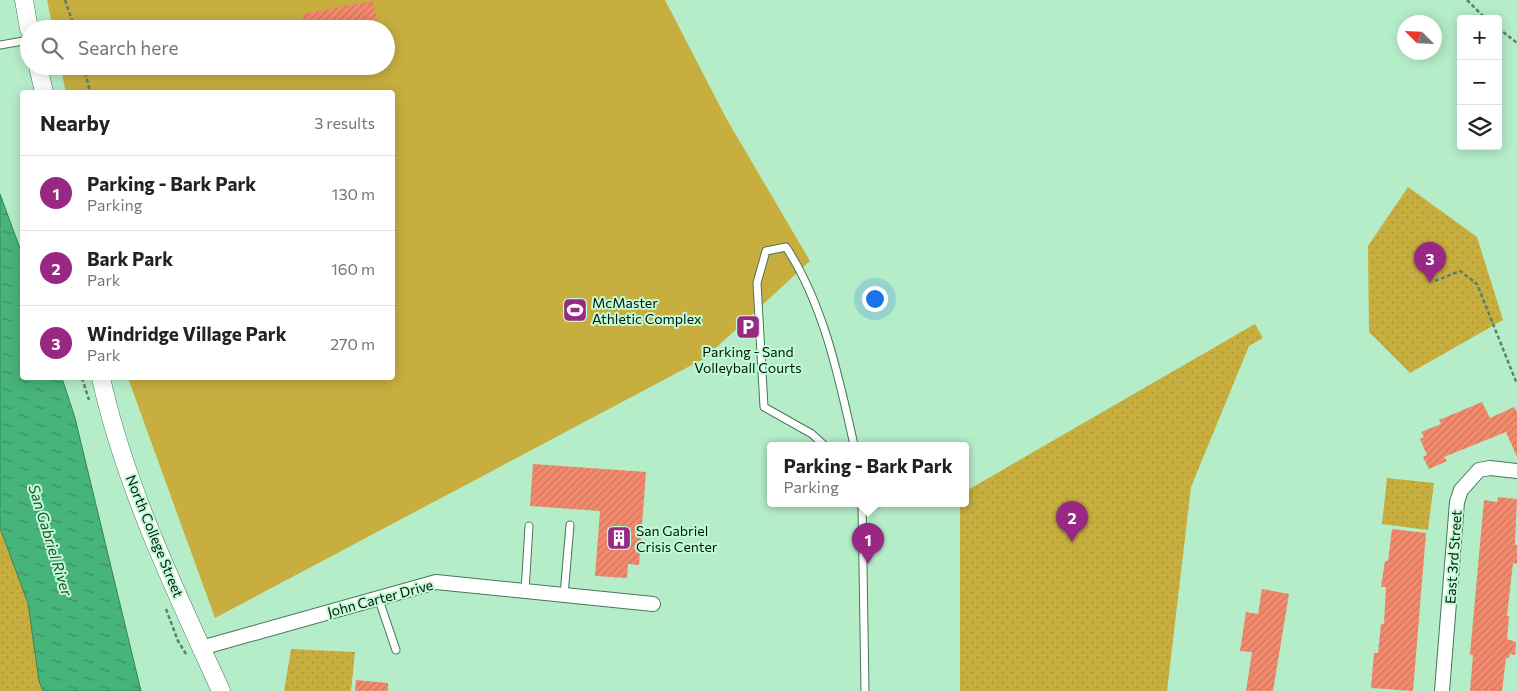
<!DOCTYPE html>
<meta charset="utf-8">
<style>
:root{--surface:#fff;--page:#f2f2f2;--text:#222;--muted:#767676;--line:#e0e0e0;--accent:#992784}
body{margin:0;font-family:Commissioner,sans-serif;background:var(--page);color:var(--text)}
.controls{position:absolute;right:15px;top:15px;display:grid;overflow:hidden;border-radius:5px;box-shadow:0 2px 12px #0003}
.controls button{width:45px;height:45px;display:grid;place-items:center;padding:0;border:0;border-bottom:1px solid var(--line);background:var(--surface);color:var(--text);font:25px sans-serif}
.compass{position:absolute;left:1397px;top:15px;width:45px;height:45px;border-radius:50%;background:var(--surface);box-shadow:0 2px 12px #0003;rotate:294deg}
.you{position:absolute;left:874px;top:298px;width:18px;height:18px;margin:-12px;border:4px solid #fff;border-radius:50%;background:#1a73e8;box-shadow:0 0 0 8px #1a73e833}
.badge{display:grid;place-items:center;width:32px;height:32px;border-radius:50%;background:var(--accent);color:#fff;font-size:16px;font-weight:700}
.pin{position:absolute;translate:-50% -41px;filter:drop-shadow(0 1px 2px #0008)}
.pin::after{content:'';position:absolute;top:26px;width:18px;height:15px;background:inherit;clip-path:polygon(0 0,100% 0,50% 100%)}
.popup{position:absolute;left:767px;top:442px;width:202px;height:65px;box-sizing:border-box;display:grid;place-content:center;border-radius:5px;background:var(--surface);filter:drop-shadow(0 1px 4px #0005);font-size:16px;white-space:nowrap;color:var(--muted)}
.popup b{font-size:19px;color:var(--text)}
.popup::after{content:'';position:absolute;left:50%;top:100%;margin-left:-10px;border:10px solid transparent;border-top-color:var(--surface)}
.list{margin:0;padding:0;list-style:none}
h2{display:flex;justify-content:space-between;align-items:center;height:65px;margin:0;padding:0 20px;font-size:21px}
h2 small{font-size:16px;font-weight:400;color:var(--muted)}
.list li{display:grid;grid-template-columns:32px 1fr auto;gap:15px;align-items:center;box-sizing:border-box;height:75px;padding:0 20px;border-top:1px solid var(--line)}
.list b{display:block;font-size:19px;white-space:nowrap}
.list p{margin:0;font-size:16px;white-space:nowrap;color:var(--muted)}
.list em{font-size:16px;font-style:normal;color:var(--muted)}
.icon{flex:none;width:28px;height:28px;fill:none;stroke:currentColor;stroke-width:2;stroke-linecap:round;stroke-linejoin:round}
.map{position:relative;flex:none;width:1517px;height:691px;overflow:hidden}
.search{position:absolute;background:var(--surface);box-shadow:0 2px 12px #0003;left:20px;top:20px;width:375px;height:55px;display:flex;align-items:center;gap:12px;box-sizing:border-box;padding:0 18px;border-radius:28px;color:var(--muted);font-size:19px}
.panel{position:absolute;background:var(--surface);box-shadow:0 2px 12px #0003;left:20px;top:90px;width:375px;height:290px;border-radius:5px}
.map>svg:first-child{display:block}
.green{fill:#c7ae3f}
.park{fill:url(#park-dots)}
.water{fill:url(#water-ripples);stroke:#328558}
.building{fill:url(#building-hatch)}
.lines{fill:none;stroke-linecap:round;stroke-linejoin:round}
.service-casing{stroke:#437858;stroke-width:9}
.minor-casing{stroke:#437858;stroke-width:16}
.tertiary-casing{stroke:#437858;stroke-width:19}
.path{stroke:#5b8169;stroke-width:2.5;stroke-dasharray:4 2.5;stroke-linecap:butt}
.service{stroke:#fff;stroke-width:7}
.minor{stroke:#fff;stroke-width:14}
.tertiary{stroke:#fff;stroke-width:18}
.labels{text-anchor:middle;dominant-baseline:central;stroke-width:4;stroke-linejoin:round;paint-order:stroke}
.poi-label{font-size:14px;fill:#02160a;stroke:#c2fad6;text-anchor:start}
.street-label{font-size:14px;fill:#02160a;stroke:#c2fad6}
.water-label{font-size:15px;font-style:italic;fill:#224d34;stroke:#c2fad6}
</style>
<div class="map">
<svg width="1517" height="691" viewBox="0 0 1517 691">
<defs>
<pattern id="park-dots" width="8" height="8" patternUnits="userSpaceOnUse" patternTransform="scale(1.25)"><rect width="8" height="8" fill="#c7ae3f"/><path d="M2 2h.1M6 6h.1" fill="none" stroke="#a99536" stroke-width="1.8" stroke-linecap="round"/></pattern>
<pattern id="water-ripples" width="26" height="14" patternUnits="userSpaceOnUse" patternTransform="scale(1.25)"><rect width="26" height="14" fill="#47b479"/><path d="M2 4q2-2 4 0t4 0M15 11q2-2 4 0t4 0" fill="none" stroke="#399161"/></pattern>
<pattern id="building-hatch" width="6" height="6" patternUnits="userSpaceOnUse" patternTransform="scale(1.25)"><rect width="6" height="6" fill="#f28a6d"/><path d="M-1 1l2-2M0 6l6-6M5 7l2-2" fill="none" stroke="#ce765d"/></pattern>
</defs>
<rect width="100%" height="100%" fill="#b5edc9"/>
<path class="green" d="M47,0h618l61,118 84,143 -105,97 -490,260 -87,-240h264v-286h-326l-6,-26h326v-37h-333z"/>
<g class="park">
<path d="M1408,187l69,50 26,83 -93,53 -41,-41 -1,-86z"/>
<path d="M1255,324l8,14 -14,8 -58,141 -24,204h-207v-188h6v-12z"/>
<path d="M1387,478l47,5 -6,47 -46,-6z"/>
<path d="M0,528l28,75 11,78 4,10h-43z"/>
<path d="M291,649l64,3 -4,39h-67z"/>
</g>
<path class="water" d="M0,194l22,60v124h40l13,40 66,273h-98l-4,-10 -11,-78 -28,-75z"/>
<g class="building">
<path d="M373,1l4,20 -42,8h-30l-3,-15z"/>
<path d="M1482,402l8,16 24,-11 3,5v45l-11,-25 -62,25 3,4 -18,8 -6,-12 4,-2 -7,-16 4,-2 -3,-5 20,-8 -2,-4z"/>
<path d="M533,464l113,8 -7,93 -11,-1 -1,14 -32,-2 5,-65 -70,-5z"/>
<path d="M1498,497l19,2 -2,46h2v19l-4,-1 -6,53h2l-2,23 9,3 -1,13 -5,-1 -1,4h-3l-4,33h-32l3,-36h-3l14,-155 13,2z"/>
<path d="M1392,529l34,4 -13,158 -42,-3 3,-35h4l3,-29h3l2,-37h-5l4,-26h3z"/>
<path d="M1262,589l27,5 -16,97h-27l6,-39 -12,-1 6,-39 12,2z"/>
<path d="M356,680l32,3v8h-33z"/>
</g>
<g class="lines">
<defs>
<g id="service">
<path d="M0,45l29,-5"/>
<path d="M824,445l-12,-11 -48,-27 -7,-124 9,-32 20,-4c38,58 53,131 68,198"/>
<path d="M862,503l3,188"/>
<path d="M525,591l4,-65"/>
<path d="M564,595l6,-70"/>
<path d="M378,597l18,53"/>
</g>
<g id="minor">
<path d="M201,648l235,-66 217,22"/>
<path d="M1442,691l15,-189 4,-12 18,-20 11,-2 27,3"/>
</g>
<g id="tertiary">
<path d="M24,0l5,29"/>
<path d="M38,66l6,26"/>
<path d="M101,378c24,108 74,212 120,313"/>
</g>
</defs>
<use href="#service" class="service-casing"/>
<use href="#minor" class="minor-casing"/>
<use href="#tertiary" class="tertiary-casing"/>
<g class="path">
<path d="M65,0l10,29"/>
<path d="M1467,0l19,19"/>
<path d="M1498,28l19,15"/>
<path d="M84,66l6,26"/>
<path d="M1435,281l25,-10 17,13 40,100"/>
<path d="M82,378l7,22"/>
<path d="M166,609l12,32 8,13"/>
</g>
<use href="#service" class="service"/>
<use href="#minor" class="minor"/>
<use href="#tertiary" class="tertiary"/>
</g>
<defs>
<symbol id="stadium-square" viewBox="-11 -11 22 22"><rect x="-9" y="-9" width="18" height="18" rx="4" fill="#992784" stroke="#c2fad6"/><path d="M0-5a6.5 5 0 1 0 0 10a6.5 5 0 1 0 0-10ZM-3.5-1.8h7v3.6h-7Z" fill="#fff"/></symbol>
<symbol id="parking-square" viewBox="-11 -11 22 22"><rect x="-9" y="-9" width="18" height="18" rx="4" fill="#992784" stroke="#c2fad6"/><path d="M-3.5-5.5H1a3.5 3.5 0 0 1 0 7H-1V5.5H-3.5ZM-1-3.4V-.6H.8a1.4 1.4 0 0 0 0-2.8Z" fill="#fff"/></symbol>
<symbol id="building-square" viewBox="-11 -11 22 22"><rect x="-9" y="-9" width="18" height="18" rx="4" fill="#992784" stroke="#c2fad6"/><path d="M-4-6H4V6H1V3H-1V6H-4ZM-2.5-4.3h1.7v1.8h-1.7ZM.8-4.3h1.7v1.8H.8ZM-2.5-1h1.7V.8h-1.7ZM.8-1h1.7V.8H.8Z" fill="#fff"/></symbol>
</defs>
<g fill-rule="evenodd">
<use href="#stadium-square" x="561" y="296" width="28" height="28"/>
<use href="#parking-square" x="734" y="313" width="28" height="28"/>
<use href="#building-square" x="605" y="524" width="28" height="28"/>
</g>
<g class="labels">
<g class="poi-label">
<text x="592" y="302">McMaster<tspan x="592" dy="16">Athletic Complex</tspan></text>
<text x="748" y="351" text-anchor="middle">Parking - Sand<tspan x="748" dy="16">Volleyball Courts</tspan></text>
<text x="636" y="530">San Gabriel<tspan x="636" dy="16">Crisis Center</tspan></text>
</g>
<g class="street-label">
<text transform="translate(155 536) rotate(68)">North College Street</text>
<text transform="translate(1453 557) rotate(-86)">East 3rd Street</text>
<text transform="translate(380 598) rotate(-15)">John Carter Drive</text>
</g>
<g class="water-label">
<text transform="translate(51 540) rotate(73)">San Gabriel River</text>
</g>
</g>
</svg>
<div class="controls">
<button>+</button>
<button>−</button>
<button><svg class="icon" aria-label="layers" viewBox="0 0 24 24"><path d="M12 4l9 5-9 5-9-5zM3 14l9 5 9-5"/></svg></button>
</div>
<svg class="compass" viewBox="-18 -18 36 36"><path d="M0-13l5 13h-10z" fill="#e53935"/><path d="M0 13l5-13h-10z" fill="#767676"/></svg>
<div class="you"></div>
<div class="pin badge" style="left:868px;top:564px">1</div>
<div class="popup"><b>Parking - Bark Park</b>Parking</div>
<div class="pin badge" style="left:1072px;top:542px">2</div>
<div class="pin badge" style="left:1430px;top:283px">3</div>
<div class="search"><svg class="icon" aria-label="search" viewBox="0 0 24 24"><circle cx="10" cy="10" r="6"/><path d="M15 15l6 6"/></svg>Search here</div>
<section class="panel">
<h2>Nearby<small>3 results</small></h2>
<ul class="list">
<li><span class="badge">1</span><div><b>Parking - Bark Park</b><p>Parking</p></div><em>130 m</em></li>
<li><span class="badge">2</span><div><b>Bark Park</b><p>Park</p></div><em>160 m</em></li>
<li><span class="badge">3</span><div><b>Windridge Village Park</b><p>Park</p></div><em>270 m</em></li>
</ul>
</section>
</div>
